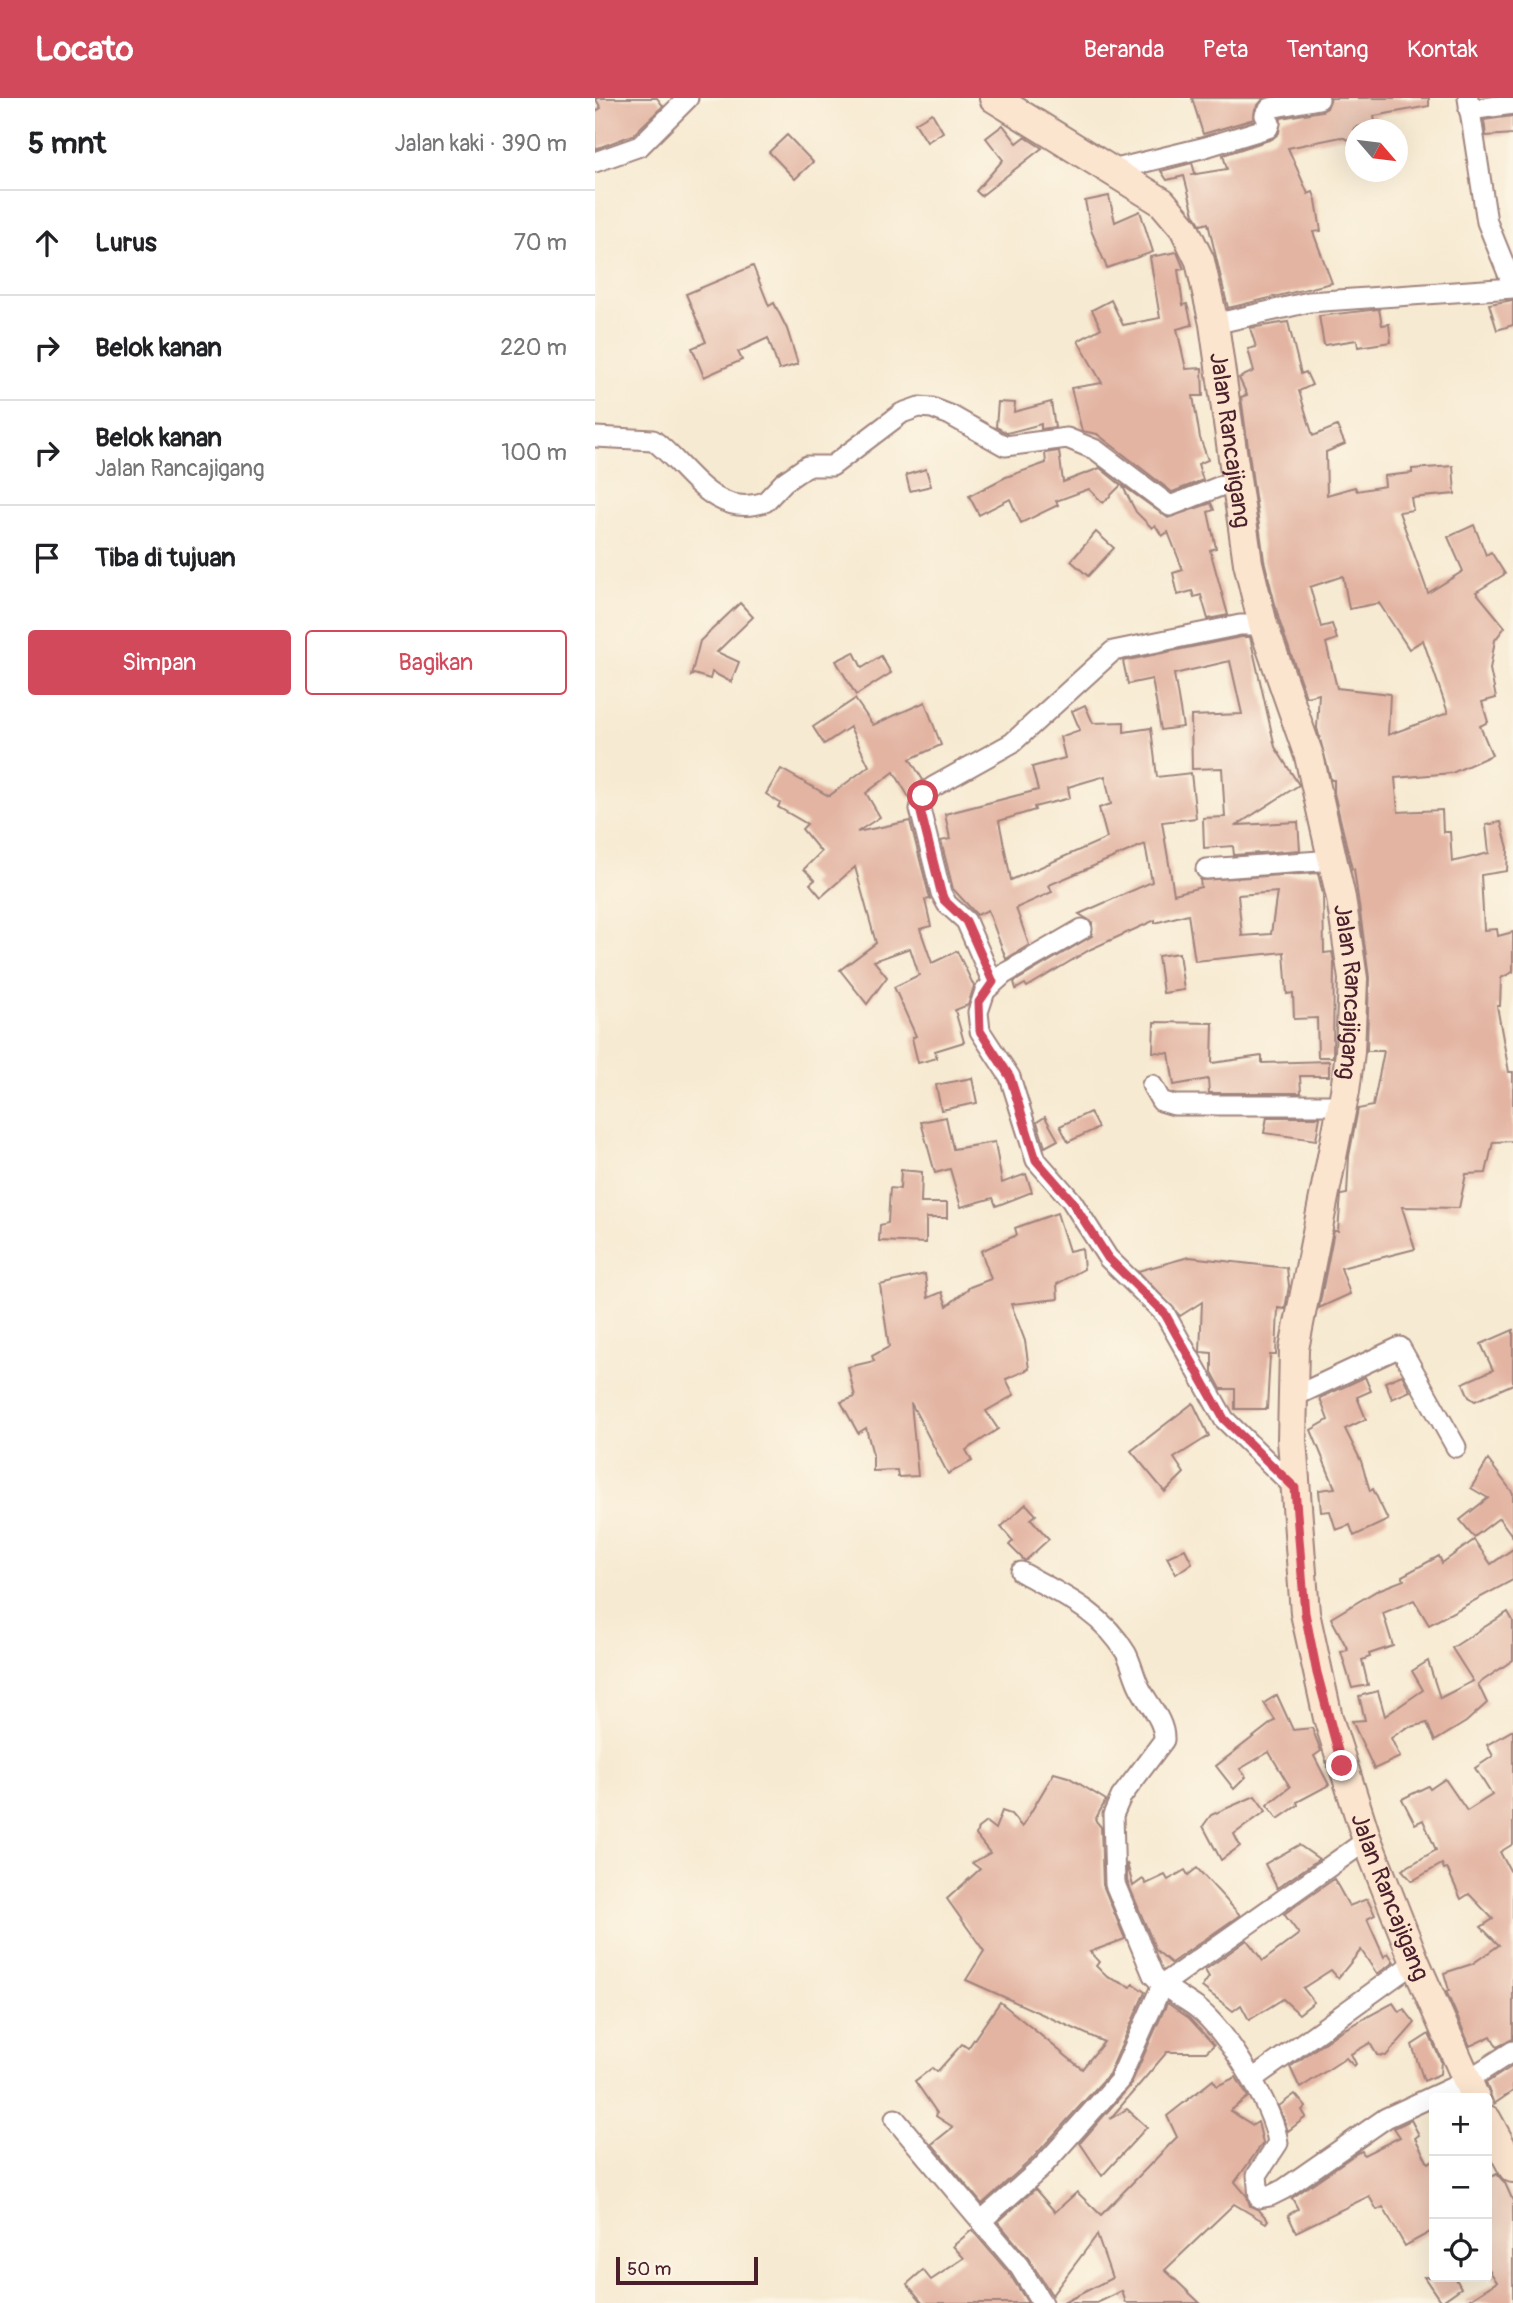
<!DOCTYPE html>
<html lang="id">
<meta charset="utf-8">
<style>
:root{--surface:#fff;--page:#f6f6f6;--text:#202124;--muted:#757577;--line:#e0e0e0;--accent:#d1495b}
body{margin:0;font-family:Pangolin,sans-serif;background:var(--page);color:var(--text)}
.controls{position:absolute;right:21px;bottom:21px;display:grid;overflow:hidden;border-radius:7px;box-shadow:0 7px 28px #0002}
.controls button{width:63px;height:63px;display:grid;place-items:center;padding:0;border:0;border-bottom:2px solid var(--line);background:var(--surface);color:var(--text);font:35px sans-serif}
.compass{position:absolute;left:750px;top:21px;width:63px;height:63px;border-radius:50%;background:var(--surface);box-shadow:0 7px 28px #0002;rotate:118deg}
.scale{position:absolute;left:21px;bottom:18px;width:142px;box-sizing:border-box;padding-left:7px;border:4px solid #4a1f2b;border-top:0;font-size:19px;line-height:24px;white-space:nowrap;color:#4a1f2b;-webkit-text-stroke:5px #fcf5e5;paint-order:stroke}
.stop{position:absolute;width:21px;height:21px;margin:-16px;border:5px solid #d1495b;border-radius:50%;background:#fff}
.stop.end{background:#d1495b;border-color:#fff;box-shadow:0 2px 7px #0008}
.list{margin:0;padding:0;list-style:none}
h2{display:flex;justify-content:space-between;align-items:center;height:91px;margin:0;padding:0 28px;font-size:30px}
h2 small{font-size:23px;font-weight:400;color:var(--muted)}
.list li{display:grid;grid-template-columns:46px 1fr auto;gap:21px;align-items:center;box-sizing:border-box;height:105px;padding:0 28px;border-top:2px solid var(--line)}
.list b{display:block;font-size:26px;white-space:nowrap}
.list p{margin:0;font-size:23px;white-space:nowrap;color:var(--muted)}
.list em{font-size:23px;font-style:normal;color:var(--muted)}
.actions{display:flex;gap:14px;padding:21px 28px}
.actions a{flex:1;padding:16px 0;border:2px solid var(--accent);border-radius:7px;text-align:center;font-size:24px;color:var(--accent)}
.actions .main{background:var(--accent);color:#fff}
.icon{flex:none;width:38px;height:38px;fill:none;stroke:currentColor;stroke-width:2;stroke-linecap:round;stroke-linejoin:round}
.map{position:relative;flex:none;width:918px;height:2205px;overflow:hidden}
header{display:flex;align-items:center;gap:42px;box-sizing:border-box;height:98px;padding:0 35px;background:var(--accent);color:#fff}
header strong{font-size:33px}
nav{display:flex;gap:38px;margin-inline-start:auto;font-size:24px}
main{display:flex}
aside{flex:1;background:var(--surface)}
.map>svg:first-child{display:block}
.building{fill:#e3b4a2;fill-rule:evenodd}
.lines{fill:none;stroke-linecap:round;stroke-linejoin:round}
.minor-casing{stroke:#a0847e;stroke-width:23}
.secondary-casing{stroke:#a0847e;stroke-width:32}
.minor{stroke:#fff;stroke-width:19}
.secondary{stroke:#fce5cf;stroke-width:28}
.route{stroke:#d1495b;stroke-width:9}
.labels{text-anchor:middle;dominant-baseline:central;stroke-width:6;stroke-linejoin:round;paint-order:stroke}
.street-label{font-size:24px;fill:#4a1f2b;stroke:#fcf5e5}
</style>
<header>
<strong>Locato</strong>
<nav><a>Beranda</a><a>Peta</a><a>Tentang</a><a>Kontak</a></nav>
</header>
<main>
<aside>
<h2>5 mnt<small>Jalan kaki · 390 m</small></h2>
<ul class="list">
<li><svg class="icon" aria-label="ahead" viewBox="0 0 24 24"><path d="M12 20V5M6 11l6-6 6 6"/></svg><div><b>Lurus</b></div><em>70 m</em></li>
<li><svg class="icon" aria-label="right" viewBox="0 0 24 24"><path d="M7 20v-9h11M14 6l5 5-5 5"/></svg><div><b>Belok kanan</b></div><em>220 m</em></li>
<li><svg class="icon" aria-label="right" viewBox="0 0 24 24"><path d="M7 20v-9h11M14 6l5 5-5 5"/></svg><div><b>Belok kanan</b><p>Jalan Rancajigang</p></div><em>100 m</em></li>
<li><svg class="icon" aria-label="arrive" viewBox="0 0 24 24"><path d="M6 21V4h12l-3 4 3 4H6"/></svg><div><b>Tiba di tujuan</b></div></li>
</ul>
<div class="actions"><a class="main">Simpan</a><a>Bagikan</a></div>
</aside>
<div class="map">
<svg width="918" height="2205" viewBox="0 0 918 2205">
<rect width="100%" height="100%" fill="#fcf5e5"/>
<filter id="ink" filterUnits="userSpaceOnUse"><feTurbulence type="fractalNoise" baseFrequency=".0143" numOctaves="2"/><feDisplacementMap in="SourceGraphic" scale="14" xChannelSelector="R" yChannelSelector="G"/><feConvolveMatrix kernelMatrix="1 2 1 2 8 2 1 2 1" color-interpolation-filters="sRGB"/></filter>
<filter id="wash" filterUnits="userSpaceOnUse"><feTurbulence type="fractalNoise" baseFrequency=".00686" numOctaves="4" result="noise"/><feDisplacementMap in="SourceGraphic" scale="28" xChannelSelector="R" yChannelSelector="G"/><feGaussianBlur stdDeviation="1.57" result="paint"/><feColorMatrix in="noise" values="0 0 0 0 0 0 0 0 0 0 0 0 0 0 0 0 0 1.4 0 .05"/><feComposite in="paint" operator="in"/></filter>
<g filter="url(#wash)">
<rect width="100%" height="100%" fill="#f7ead2"/>
<g id="blocks">
<g class="building">
<path d="M0,0h62l6,8 -30,29 -38,14v-37l6,-4z"/>
<path d="M597,0h72l-9,11 -1,10 -51,15z"/>
<path d="M736,0h98v8l-55,10 1,6 -21,6 1,14 -14,-5 -53,11 20,46 5,-2 3,8 5,31 -8,1 19,51 -104,25 -20,-85 -7,2 -7,-11 -10,-38 -17,4 -6,-9 31,-8 3,10 -5,2 37,-6 -4,-14 49,-16 7,-6 2,-15 41,-7 5,-3z"/>
<path d="M337,15l11,19 -16,10 -12,-19z"/>
<path d="M918,18v18l-27,2 -2,-16z"/>
<path d="M408,27l14,18 8,-6 17,11 -61,48 -5,-5 27,-31 -17,-22z"/>
<path d="M192,37l26,27 -18,17 -26,-27z"/>
<path d="M514,98l6,26 25,-11 13,41 -46,16 -16,-38 -6,-29z"/>
<path d="M582,154l7,17 -6,1 5,35 4,-1 5,21 -15,4 9,40 16,-1 1,28h-10l7,42 8,22 -10,4 5,16 -31,12 -75,-58 -15,-3 -11,-43 31,-5 -24,-42 23,-13 -9,-18 19,-10 12,25 37,-7 -10,-61z"/>
<path d="M158,168l16,40 5,-3 13,26 11,35 -19,6 -11,-32 -30,14 4,8 -38,17 -12,-29 14,-6 -20,-48z"/>
<path d="M918,202v25l-16,5 -8,-26z"/>
<path d="M784,211l3,16 7,-1 2,18 -33,5 -1,-7 -33,5 -5,-29z"/>
<path d="M693,224l13,52 5,-2 6,13 -13,6 14,45 24,-10 8,18 -19,8 1,43 28,-8 2,4 28,-5 -1,-10 28,-3v-4l41,-3 2,28 -44,4 2,12 -14,2 29,81 35,-22 -15,-34 26,-12 12,30 5,-3 14,22 -29,18 29,35 -10,13 -5,29 6,29 -14,4 6,20 -8,4 12,29 -40,18 -57,5 3,34 44,-2 1,22h7l2,30 37,-9 -3,-28 15,-3 7,26 -1,23 -26,4 3,55 13,-1 1,7 15,-4v40l-12,6 -1,28h-3l12,66h4v69l-20,1 -7,31 -20,1 -7,34 -57,-1 13,42 -74,19 9,26 -31,14 15,-77h4l3,-36 6,-1 2,-38 9,-47 15,-3 11,-55h-17l2,-74 -15,-108h-2l-18,-76v-13h-3l-14,-52 2,-34 -13,3 -27,-77 -15,-60 -23,-163 6,-2 -8,-17 15,-7 -6,-22 8,-2 -6,-19zM748,478l6,33 30,-6 30,46 14,-9 25,73 -60,22 2,-41 -53,-6 -11,-45 11,-4 -5,-15 -11,3 -11,-40z"/>
<path d="M403,304l17,1 -1,9 37,-10 4,25 -14,2v-5l-34,9 -11,-6z"/>
<path d="M464,353l4,31 37,-14 21,17 -18,18 -14,-14 -33,12 2,4 -37,18 -11,-24 -31,16 -10,-19 37,-19 40,-14 -1,-10z"/>
<path d="M331,371l5,17 -21,5 -4,-16z"/>
<path d="M527,387l46,33 43,-15 3,7 -6,2 8,36 -6,2 18,65 -20,4 -7,-24 -7,2 -2,-6 -14,4 -5,-22 10,-3 -15,-38 -6,4 -7,-11 -3,3 -16,-16z"/>
<path d="M501,434l18,16 -26,28 -17,-15z"/>
<path d="M145,505l13,14 -36,35 22,10 -8,20 -19,-10 -2,7 -16,-5 -3,2 9,-35z"/>
<path d="M646,539h9l25,110 24,38 -62,40 61,-3 2,28 -66,5 -1,-9 -29,2 -1,-30 22,-1 -3,-49 -30,1 -1,-53 51,-2 -12,-53 -56,13 9,53 -22,3 -9,-51 -24,5 -5,-23z"/>
<path d="M259,554l8,16 19,-12 10,17 -35,22 -20,-34z"/>
<path d="M260,601l18,26 52,-23 16,43 -31,14 13,21 -9,8 -4,11 -16,-27 -28,21 14,24 -23,15 53,-11 20,78 -5,1 6,26 -11,3 12,34 25,-12 17,35 -6,19 -13,5 9,32 -29,9 2,7 -19,5 -6,-25 4,-2 -22,-49 25,-12 -9,-27 -36,13 13,16 -20,27 -27,-34 36,-27 -21,-76 -34,30 -11,-13 5,-4 -11,-11 17,-17 -19,-23 5,-5 -29,-17 2,-4 -14,-9 15,-25 48,27 40,-30 -19,-39 -26,17 -11,-17z"/>
<path d="M490,607l8,18 31,-1v10l27,-4 6,49 34,-4 5,45 -34,4 12,72 27,-7 -1,-7 118,-7 5,22 1,58 8,-1 2,10 -1,95h-15l-1,-39 -23,1 -1,-26 -6,1 -3,-42 -89,9 -7,-47 -33,9v-3l-64,29 -64,38 -2,-3 -9,5 -2,-7 78,-46v-14l-13,-8 73,-32 -7,-38 -96,41 3,7 -36,16 13,37 -23,14 -18,-49 -11,5 -24,-26 -12,-48 9,-2 -5,-25 93,-24 -6,-23 33,-9 -5,-21 20,-7 -8,-19zM510,678l6,28 -12,4 8,30 -96,42 -12,-59 36,-11 -1,-3 36,-9 -2,-11zM682,794l-6,42 -29,2 -4,-41z"/>
<path d="M584,855l5,37 -21,3 -5,-37z"/>
<path d="M559,924l59,1 -1,40 50,-7v7l67,-2v15h-29l1,17h-92l-1,-14 -34,6 -5,-32 -16,-1z"/>
<path d="M377,980l5,25 -36,7 -5,-25z"/>
<path d="M495,1014l8,16 -30,14 -8,-16z"/>
<path d="M351,1019l7,32 42,-7 7,41 24,-9 6,18 -36,14 -3,-8 -32,9 -11,-38 -15,4 -14,-51z"/>
<path d="M450,1019l13,23 -13,7 -8,-25z"/>
<path d="M672,1019h53l-4,23 -52,-7z"/>
<path d="M306,1072l21,2 -1,31h26v15h-21v25l-47,-2 1,-16 8,-2 2,-35 10,1z"/>
<path d="M462,1115l12,38 13,-3 2,21 -27,15 1,15 -47,5 14,37 4,28 -23,10 8,16 -28,16 12,18 -32,21 6,11 -24,13 -37,-71 7,73 -20,1 -1,-7 -24,1v-16l-7,-27 -8,5 -17,-31 14,-5 -7,-30 26,-6 -2,-5 17,-9 -9,-62 45,-11 3,24 14,-6 5,14 23,-19 21,-8 -10,-28 36,-16 -2,-7z"/>
<path d="M594,1159l98,11 2,18 -4,23 -7,-1 -2,47h-6l-3,54h-32v-20h-14l-9,-17v-19l-12,-1 2,-50 -22,14 -42,-45z"/>
<path d="M918,1232v54l-38,17 -6,-4 -6,-14 30,-13 -12,-26z"/>
<path d="M807,1277l8,16 -18,8 -7,-17z"/>
<path d="M770,1279l6,14 -14,6 9,22 -21,10 16,32 9,30 3,-2 15,31 -34,16 -4,-11 -14,5 -6,-19 -9,1 -2,-22 16,-2 -24,-58 17,-10 -8,-22z"/>
<path d="M598,1305l16,33 -35,22 10,15 -19,19 -34,-41z"/>
<path d="M893,1362l25,33v44l-14,-19 -25,19 -14,-17 28,-22 -17,-10z"/>
<path d="M431,1406l10,11 -5,4 18,20 -24,22 -16,-16 4,-4 -12,-14z"/>
<path d="M879,1442l17,24 22,-15v31l-84,45 -15,-25 -31,13 10,33 -24,8 1,3 -8,3 6,25 -16,3 -11,-36 7,-2 -17,-32 47,-28 26,-10 -2,-4 37,-20 3,7z"/>
<path d="M590,1451l7,14 -16,11 -9,-17z"/>
<path d="M913,1514l5,9v39l-35,24 9,19 -21,19 -31,19 -8,-18 -21,5 -15,10 9,19 -26,12 -22,-48 13,-1 -6,-24 19,-5 7,25 38,-26 -11,-19 16,-10 12,37 33,-17 -21,-33z"/>
<path d="M682,1597l16,35 19,-2 9,23 -7,5 15,29 -32,17 1,3 -20,14 -11,-14 23,-18 -21,-35 -29,17 6,8 -12,12 -18,-23 59,-46 -11,-17z"/>
<path d="M918,1632v114l-13,8 13,24v163l-16,8 -6,-11 -21,10 -24,-55 3,-1 -5,-17 28,-9 27,-19 -18,-18 12,-8 -24,-25 -8,5 -14,-31 -3,1 -2,-5 -30,17 -10,-11 34,-20 -13,-30 -8,4 -13,-25 26,-13 2,3 15,-10 22,32 25,-16 -17,-27 18,-12 -6,-11z"/>
<path d="M459,1675l14,4 38,23 -11,20 6,7 2,58 22,54 -35,13 9,10 -3,4 11,11 24,10 2,-3 12,8 -36,82 -78,86 -49,44 -50,-60 21,-17 -17,-11 1,-3 -22,-32 17,-13 5,4 25,-28 6,4 32,-46 82,67 22,-27 -138,-62 18,-29 -37,-52 33,-30 -8,-6 18,-10 -14,-18 2,-7 8,-6 9,7 7,-18 9,3 11,13z"/>
<path d="M660,1698l11,15 -32,23 6,12 -19,14 -18,-34 8,-11z"/>
<path d="M704,1747l20,14 -42,29 -12,-24z"/>
<path d="M532,1765l6,23 10,-7 3,5 19,-9 3,5 17,-10 3,5 9,-7 43,47 -69,48 -15,-13 -29,-69z"/>
<path d="M739,1781l15,27 18,-7 8,16 -8,4 17,38 4,-4 6,9 -17,12 -16,-24 -23,28 -7,-8 -28,18 11,14 -15,12 -16,-15 -34,21 -8,-15 -8,6 -31,-24 7,-10 -4,-7 42,-30 16,21 36,-27 -15,-20z"/>
<path d="M572,1905l22,15 25,27 -8,7h-39l-57,67 17,-10 20,18 -45,49 -22,-33 50,-57z"/>
<path d="M798,1905l6,9 5,-3 11,14 -29,33 -9,-1 -7,-12 -19,11 5,10 -2,2 -8,-8 -46,30 -10,-21 49,-35z"/>
<path d="M834,1936l12,27 -1,13 -16,7 -12,-36z"/>
<path d="M918,1968v25l-19,13 -8,-21z"/>
<path d="M641,1979l12,20 -18,14 23,14 5,-3 5,21 -28,39 12,14 3,10 9,4 9,10 -2,3 -32,-19 -69,66 35,33h-74l-4,-12 -25,12h-34l49,-25 -15,-43 -45,60 -24,-37 -30,-36 37,-33 20,23 22,-20 24,23 76,-78 -10,-21 46,-36 4,6z"/>
<path d="M700,1996l11,13 -4,3 4,7 -18,14 -9,-25z"/>
<path d="M816,2022l8,15 -4,3 13,25 6,-3v70l-29,16 -22,-39 -6,3 -8,-14 -73,36 -8,-17 10,-6 -6,-11 65,-45 5,-2 2,4 36,-18 -6,-9z"/>
<path d="M902,2076l8,9 8,18v102h-49l33,-21 -10,-15v-88z"/>
<path d="M377,2132l37,43 19,30h-105l-16,-19 16,-14 8,10 33,-22 -11,-12z"/>
<path d="M829,2179h31l6,11 -20,14z"/>
</g>
</g>
</g>
<g filter="url(#ink)">
<use href="#blocks" fill-opacity="0" stroke="#a0847e" stroke-width="2"/>
<g class="lines">
<defs>
<g id="minor">
<path d="M873,0l19,124 26,64"/>
<path d="M874,12l44,-6"/>
<path d="M0,64l45,-16 48,-48"/>
<path d="M517,72l90,-22 66,-20 2,-5 -5,-8 5,-7 49,-9"/>
<path d="M619,226l95,-22 204,-14"/>
<path d="M0,339l58,3c35,26 60,80 112,62l19,-20 23,-16h25l70,-53 17,-6 13,1 18,7 55,31 62,-8 29,12 74,56 66,-26"/>
<path d="M611,771l128,-9"/>
<path d="M487,831l-78,45 -19,17 -7,21 2,19 30,46 26,83 35,40 37,58 57,56 59,105 71,69"/>
<path d="M398,885l-27,-62 -19,-17 -6,-11 -21,-84 3,-13 10,-9 79,-44 101,-92 127,-26h23"/>
<path d="M557,987l9,16 13,4h169"/>
<path d="M696,1300l109,-51 56,100"/>
<path d="M426,1474c40,22 81,40 105,81 6,11 8,24 14,35 8,16 25,33 24,52l-43,57 -8,18 2,69 38,91c13,15 29,22 44,33 29,22 76,98 81,135l-21,32 2,23 11,-2 14,-7 102,-71 80,-37 47,-30"/>
<path d="M659,1980l161,-116"/>
<path d="M300,2021l124,147 23,37"/>
<path d="M386,2123l59,-52 79,-88 43,-96 205,-145"/>
</g>
<g id="secondary">
<path id="s1" d="M399,0l168,104 22,26 16,33 14,63 34,239 15,62 46,131 32,142 12,81 -3,73 -5,39 -51,258 -2,91 13,173 23,105 39,122 48,122 60,136"/>
<path d="M892,2022l26,48"/>
</g>
</defs>
<use href="#minor" class="minor-casing"/>
<use href="#secondary" class="secondary-casing"/>
<use href="#minor" class="minor"/>
<use href="#secondary" class="secondary"/>
</g>
</g>
<g class="lines" filter="url(#ink)">
<path class="route" d="M328,698l-3,13 21,83 3,8 22,21 27,61 -14,20 1,29 30,46 26,83 35,40 37,58 57,56 59,105 71,69 10,125 12,60 25,93"/>
</g>
<g class="labels">
<g class="street-label">
<text stroke="none"><textPath href="#s1" startOffset="450">Jalan Rancajigang</textPath></text>
<text stroke="none"><textPath href="#s1" startOffset="1017">Jalan Rancajigang</textPath></text>
<text stroke="none"><textPath href="#s1" startOffset="1941">Jalan Rancajigang</textPath></text>
</g>
</g>
</svg>
<div class="controls">
<button>+</button>
<button>−</button>
<button><svg class="icon" aria-label="locate" viewBox="0 0 24 24"><circle cx="12" cy="12" r="6"/><path d="M12 2v4M12 18v4M2 12h4M18 12h4"/></svg></button>
</div>
<svg class="compass" viewBox="-18 -18 36 36"><path d="M0-13l5 13h-10z" fill="#e53935"/><path d="M0 13l5-13h-10z" fill="#757577"/></svg>
<div class="scale">50 m</div>
<div class="stop" style="left:328px;top:698px"></div>
<div class="stop end" style="left:747px;top:1668px"></div>
</div>
</main>
